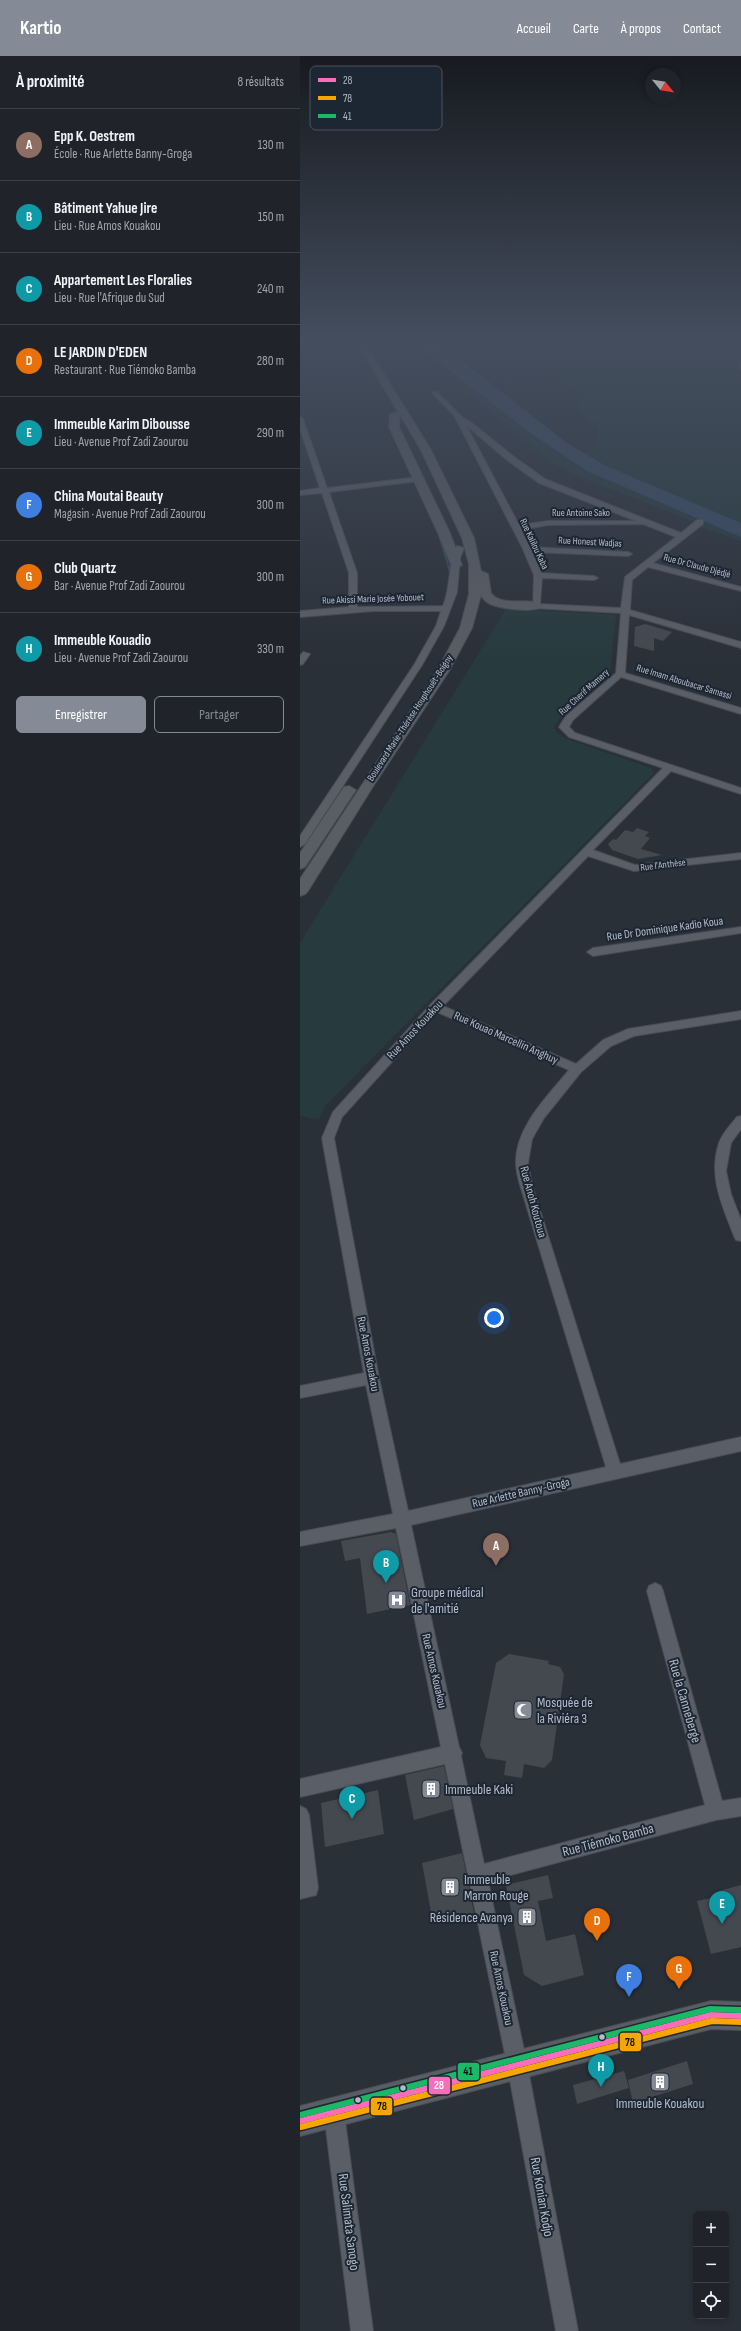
<!DOCTYPE html>
<html lang="fr">
<meta charset="utf-8">
<style>
:root{--surface:#20242a;--page:#282c32;--text:#f1f3f6;--muted:#a2a4a8;--line:#3d4147;--accent:#848b96}
body{margin:0;font-family:"Sofia Sans Condensed",sans-serif;background:var(--page);color:var(--text)}
.controls{position:absolute;right:12px;bottom:12px;display:grid;overflow:hidden;border-radius:6px;box-shadow:0 2px 6px #0003}
.controls button{width:36px;height:36px;display:grid;place-items:center;padding:0;border:0;border-bottom:1px solid var(--line);background:var(--surface);color:var(--text);font:20px sans-serif}
.compass{position:absolute;left:345px;top:12px;width:36px;height:36px;border-radius:50%;background:var(--surface);box-shadow:0 2px 6px #0003;rotate:120deg}
.you{position:absolute;left:194px;top:1262px;width:14px;height:14px;margin:-10px;border:3px solid #fff;border-radius:50%;background:#1a73e8;box-shadow:0 0 0 6px #1a73e833}
.badge{display:grid;place-items:center;width:26px;height:26px;border-radius:50%;background:var(--accent);color:#fff;font-size:13px;font-weight:700}
.pin{position:absolute;translate:-50% -33px;filter:drop-shadow(0 1px 2px #0008)}
.pin::after{content:'';position:absolute;top:21px;width:14px;height:12px;background:inherit;clip-path:polygon(0 0,100% 0,50% 100%)}
.list{margin:0;padding:0;list-style:none}
h2{display:flex;justify-content:space-between;align-items:center;height:52px;margin:0;padding:0 16px;font-size:17px}
h2 small{font-size:13px;font-weight:400;color:var(--muted)}
.list li{display:grid;grid-template-columns:26px 1fr auto;gap:12px;align-items:center;box-sizing:border-box;height:72px;padding:0 16px;border-top:1px solid var(--line)}
.list b{display:block;font-size:15px;white-space:nowrap}
.list p{margin:0;font-size:13px;white-space:nowrap;color:var(--muted)}
.list em{font-size:13px;font-style:normal;color:var(--muted)}
.actions{display:flex;gap:8px;padding:12px 16px}
.actions a{flex:1;padding:9px 0;border:1px solid var(--accent);border-radius:6px;text-align:center;font-size:14px;color:var(--accent)}
.actions .main{background:var(--accent);color:#fff}
.icon{flex:none;width:22px;height:22px;fill:none;stroke:currentColor;stroke-width:2;stroke-linecap:round;stroke-linejoin:round}
.map{position:relative;flex:none;width:441px;height:2275px;overflow:hidden}
header{display:flex;align-items:center;gap:24px;box-sizing:border-box;height:56px;padding:0 20px;background:var(--accent);color:#fff}
header strong{font-size:19px}
nav{display:flex;gap:22px;margin-inline-start:auto;font-size:14px}
main{display:flex}
aside{flex:1;background:var(--surface)}
.map>svg:first-child{display:block}
.green{fill:#273a3e}
.water{fill:#384963}
.lines{fill:none;stroke-linecap:round;stroke-linejoin:round}
.stream-far1{stroke:#384963;stroke-width:2}
.stream{stroke:#384963;stroke-width:3}
.building{fill:#444950}
.street-casing{stroke:#484c53;stroke-width:2}
.secondary-casing{stroke:#484c53;stroke-width:2}
.street{fill:#5a5e66;fill-rule:evenodd}
.secondary{fill:#595d64;fill-rule:evenodd}
.bus-1-casing{stroke:#1d2633;stroke-width:9}
.bus-2-casing{stroke:#1d2633;stroke-width:9}
.bus-3-casing{stroke:#1d2633;stroke-width:9}
.bus-1{stroke:#fb6dba;stroke-width:6}
.bus-2{stroke:#f7a600;stroke-width:6}
.bus-3{stroke:#1ab867;stroke-width:6}
.bus-dot{fill:#b4bcc9;stroke:#1d2633;stroke-width:1.5}
.labels{text-anchor:middle;dominant-baseline:central;stroke-width:4;stroke-linejoin:round;paint-order:stroke}
.far-street-label{font-size:10px;fill:#b4bcc9;stroke:#1d2633}
.street-label{font-size:12px;fill:#b4bcc9;stroke:#1d2633}
.near-poi-label{font-size:14px;fill:#b4bcc9;stroke:#1d2633;text-anchor:start}
.near-street-label{font-size:14px;fill:#b4bcc9;stroke:#1d2633}
.key{fill:#1d2633;stroke:#4a5360;stroke-width:1}
.key-label{font-size:11px;fill:#b4bcc9}
.line-badge{stroke:#1d2633;stroke-width:1.5}
.badge-label{font-size:11px;text-anchor:middle;font-weight:bold;fill:#fff}
.pale-badge-label{font-size:11px;text-anchor:middle;font-weight:bold;fill:#111}
</style>
<header>
<strong>Kartio</strong>
<nav><a>Accueil</a><a>Carte</a><a>À propos</a><a>Contact</a></nav>
</header>
<main>
<aside>
<h2>À proximité<small>8 résultats</small></h2>
<ul class="list">
<li><span class="badge" style="background:#8d6e63">A</span><div><b>Epp K. Oestrem</b><p>École · Rue Arlette Banny-Groga</p></div><em>130 m</em></li>
<li><span class="badge" style="background:#0f9aa8">B</span><div><b>Bâtiment Yahue Jire</b><p>Lieu · Rue Amos Kouakou</p></div><em>150 m</em></li>
<li><span class="badge" style="background:#0f9aa8">C</span><div><b>Appartement Les Floralies</b><p>Lieu · Rue l'Afrique du Sud</p></div><em>240 m</em></li>
<li><span class="badge" style="background:#e8710a">D</span><div><b>LE JARDIN D'EDEN</b><p>Restaurant · Rue Tiémoko Bamba</p></div><em>280 m</em></li>
<li><span class="badge" style="background:#0f9aa8">E</span><div><b>Immeuble Karim Dibousse</b><p>Lieu · Avenue Prof Zadi Zaourou</p></div><em>290 m</em></li>
<li><span class="badge" style="background:#3f7fe0">F</span><div><b>China Moutai Beauty</b><p>Magasin · Avenue Prof Zadi Zaourou</p></div><em>300 m</em></li>
<li><span class="badge" style="background:#e8710a">G</span><div><b>Club Quartz</b><p>Bar · Avenue Prof Zadi Zaourou</p></div><em>300 m</em></li>
<li><span class="badge" style="background:#0f9aa8">H</span><div><b>Immeuble Kouadio</b><p>Lieu · Avenue Prof Zadi Zaourou</p></div><em>330 m</em></li>
</ul>
<div class="actions"><a class="main">Enregistrer</a><a>Partager</a></div>
</aside>
<div class="map">
<svg width="441" height="2275" viewBox="0 0 441 2275">
<rect width="100%" height="100%" fill="#2a3038"/>
<g class="green">
<path d="M229,287h164l48,34v164l-49,-17 3,-2 -115,-45 -30,-15 -78,-67 -4,1 -10,-9 21,-5 100,77 20,-21 -1,-11 -17,-16 -4,-17 -35,-42z"/>
<path d="M206,553l110,6 -6,57 -49,44 -7,12 4,6 9,5 84,29 3,5 -329,333 -6,14 -19,-4v-173z"/>
</g>
<path class="water" d="M114,287h25l128,100 37,22 137,58v14l-154,-66 -55,-37z"/>
<g class="lines">
<path class="stream-far1" d="M140,482l9,30"/>
<path class="stream" d="M149,511l2,7"/>
</g>
<g class="building">
<path d="M345,568l27,8 -9,9 -9,-3v13l-20,-5 1,-19z"/>
<path d="M337,772l12,4 -4,4 5,2 -9,11 21,6 -24,4 -26,-9 -4,-6 5,-5 3,1 9,-10 8,2z"/>
<path d="M91,1476l5,2 14,71 -43,9 -7,-56 -15,3 -4,-20z"/>
<path d="M209,1598l40,7 -1,3 12,3 4,7 -12,86 -8,8 -20,-4 -2,14 -18,-3 2,-14 -20,-3 -6,-13 16,-82z"/>
<path d="M144,1710l9,43 -39,11 -9,-45z"/>
<path d="M78,1734l6,44 -59,13 -4,-44z"/>
<path d="M162,1797l12,60 -41,10 -11,-60z"/>
<path d="M248,1819l5,23 -15,3 8,40 29,-7 9,41 -42,11 -18,-11 -18,-90z"/>
<path d="M441,1829v62l-30,7 -14,-53 23,-5 -1,-5z"/>
<path d="M387,2005l6,23 -60,19 -5,-23z"/>
<path d="M324,2015l5,17 -52,16 -4,-19z"/>
</g>
<g class="lines">
<defs>
<g id="street">
<path d="M441,307v6l-3,-2z"/>
<path d="M133,336h4l26,26 9,5 41,33 32,23 136,54 16,-13h6v4l-50,39 88,24v4l-93,-24 -16,13 -2,30 111,32v6l-112,-33 -4,58 116,35v6l-120,-37 -48,43 -4,7 6,6 166,55v6l-70,-23 -78,79 42,15 106,-12v6l-107,12 -46,-15 -145,150 133,58 27,-24 25,-11 113,-18v8l-107,17 -23,10 -30,26 -37,46 -12,21 -4,24 4,22 88,279 121,-27v14l-330,74 48,222 3,6 -1,3 23,108 221,-59 -58,-214 2,-5 6,-3 6,3 2,5 59,210 19,-3v18l-25,4 -228,61 39,183 51,267h-22l-49,-267 -62,-300 -145,33v-18l141,-32 -45,-219 -96,18v-14l93,-18 -27,-129 -66,13v-12l64,-13 -42,-235 11,-26 98,-108 232,-236 -94,-31 -10,-10 7,-11 50,-43 5,-60 -88,-5 1,-33 -11,-26 -69,-134 -21,-21zM166,369l41,35 32,23 97,38h-88l-29,4zM343,468l33,13 -51,40 -4,31 -81,-4 2,-26 52,2 4,-2 -4,-2 -53,-3 -9,-21 96,4 4,-2 -4,-2 -98,-5 -9,-17 27,-5zM137,956l132,58c-21,26 -54,57 -53,93 0,7 2,15 4,22l86,282 -198,44 -29,-133 -45,-240 8,-21z"/>
<path d="M0,361l3,2 24,69 92,-11 4,2 -4,2 -90,11 28,81v34l86,-1c8,-19 5,-43 14,-60l7,2 -4,10 -3,34 -13,34 -22,39 -117,179 -5,3v-11l114,-171 22,-39 5,-15h-67l-74,6v-6l49,-4v-34l-27,-80 -22,2v-4l20,-3 -20,-59z"/>
<path d="M3,596l7,2 -7,10 -3,1v-9z"/>
<path d="M441,871v6l-148,23 -6,-4 6,-4z"/>
<path d="M441,1060v13l-10,14 -5,28 5,23 10,26v21l-5,-1 -2,-4c-12,-31 -26,-60 -15,-93 3,-9 12,-19 18,-26z"/>
<path d="M0,1750l6,3 3,6 9,73 -2,7 -16,4z"/>
<path d="M34,2047l7,3 3,7 29,218h-22l-27,-218 3,-7z"/>
</g>
<g id="secondary">
<path d="M57,287h8l66,107 43,88 7,33 7,3 3,19c12,16 43,2 51,13 -6,8 -43,2 -52,-2 -4,-2 -7,-5 -9,-9l-9,33 -23,43 -77,117 -64,103 -3,3 -5,2v-17l137,-208 23,-43 9,-34v-30l-7,-26 -41,-88 -21,-35 -1,12 51,106 12,32 -6,4 -4,-2 -14,-34 -49,-106 1,-13 8,-2z"/>
<path d="M49,730l7,4 -51,77 -5,2v-16l44,-66z"/>
<path d="M411,1945l30,1v28l-30,-1 -411,107v-30z"/>
</g>
</defs>
<use href="#street" class="street-casing"/>
<use href="#secondary" class="secondary-casing"/>
<use href="#street" class="street"/>
<use href="#secondary" class="secondary"/>
<defs>
<path id="bus-1" d="M0,2065l411,-106 30,1"/>
<path id="bus-2" d="M1,2071l411,-106 29,1"/>
<path id="bus-3" d="M0,2059l410,-106 31,1"/>
</defs>
<use href="#bus-1" class="bus-1-casing"/>
<use href="#bus-2" class="bus-2-casing"/>
<use href="#bus-3" class="bus-3-casing"/>
<use href="#bus-1" class="bus-1"/>
<use href="#bus-2" class="bus-2"/>
<use href="#bus-3" class="bus-3"/>
</g>
<linearGradient id="sky" x2="0" y2="1"><stop stop-color="#171a1f"/><stop offset="0.47" stop-color="#444e5e"/><stop offset="1" stop-color="#444e5e" stop-opacity="0"/></linearGradient>
<rect width="441" height="605" fill="url(#sky)"/>
<defs>
<symbol id="hospital-square" viewBox="-11 -11 22 22"><rect x="-9" y="-9" width="18" height="18" rx="4" fill="#848b96" stroke="#1d2633"/><path d="M-5-5h3v3.5h4V-5h3V5h-3V1.5h-4V5h-3Z" fill="#fff"/></symbol>
<symbol id="mosque-square" viewBox="-11 -11 22 22"><rect x="-9" y="-9" width="18" height="18" rx="4" fill="#848b96" stroke="#1d2633"/><path d="M3.5-4.9A6 6 0 1 0 3.5 4.9A5 5 0 1 1 3.5-4.9Z" fill="#fff"/></symbol>
<symbol id="building-square" viewBox="-11 -11 22 22"><rect x="-9" y="-9" width="18" height="18" rx="4" fill="#848b96" stroke="#1d2633"/><path d="M-4-6H4V6H1V3H-1V6H-4ZM-2.5-4.3h1.7v1.8h-1.7ZM.8-4.3h1.7v1.8H.8ZM-2.5-1h1.7V.8h-1.7ZM.8-1h1.7V.8H.8Z" fill="#fff"/></symbol>
</defs>
<g fill-rule="evenodd">
<use href="#hospital-square" x="86" y="1533" width="22" height="22"/>
<use href="#mosque-square" x="212" y="1643" width="22" height="22"/>
<use href="#building-square" x="120" y="1722" width="22" height="22"/>
<use href="#building-square" x="139" y="1820" width="22" height="22"/>
<use href="#building-square" x="216" y="1850" width="22" height="22"/>
<use href="#building-square" x="349" y="2015" width="22" height="22"/>
</g>
<g class="bus-dot">
<circle cx="302" cy="1981" r="3.5"/>
<circle cx="103" cy="2032" r="3.5"/>
<circle cx="58" cy="2044" r="3.5"/>
</g>
<g class="labels">
<g class="far-street-label">
<text x="281" y="457">Rue Antoine Sako</text>
<text transform="translate(290 486) rotate(3)">Rue Honest Wadjas</text>
<text transform="translate(234 488) rotate(65)">Rue Kalilou Kaba</text>
<text transform="translate(397 510) rotate(15)">Rue Dr Claude Djédjé</text>
<text transform="translate(73 543) rotate(-2)">Rue Akissi Marie Josée Yobouet</text>
<text transform="translate(384 626) rotate(17)">Rue Imam Aboubacar Samassi</text>
<text transform="translate(284 636) rotate(-42)">Rue Cherif Mamery</text>
<text transform="translate(110 662) rotate(-57)">Boulevard Marie-Thérèse Houphouët-Boigny</text>
<text transform="translate(363 809) rotate(-7)">Rue l'Anthèse</text>
</g>
<g class="street-label">
<text transform="translate(365 873) rotate(-8)">Rue Dr Dominique Kadio Koua</text>
<text transform="translate(115 974) rotate(-47)">Rue Amos Kouakou</text>
<text transform="translate(206 982) rotate(24)">Rue Kouao Marcellin Anghuy</text>
<text transform="translate(233 1146) rotate(75)">Rue Anoh Koutoua</text>
<text transform="translate(68 1298) rotate(79)">Rue Amos Kouakou</text>
<text transform="translate(221 1437) rotate(-13)">Rue Arlette Banny-Groga</text>
<text transform="translate(134 1615) rotate(77)">Rue Amos Kouakou</text>
<text transform="translate(201 1932) rotate(78)">Rue Amos Kouakou</text>
</g>
<g class="near-poi-label">
<text x="111" y="1536">Groupe médical<tspan x="111" dy="16">de l'amitié</tspan></text>
<text x="237" y="1646">Mosquée de<tspan x="237" dy="16">la Riviéra 3</tspan></text>
<text x="145" y="1733">Immeuble Kaki</text>
<text x="164" y="1823">Immeuble<tspan x="164" dy="16">Marron Rouge</tspan></text>
<text x="213" y="1861" text-anchor="end">Résidence Avanya</text>
<text x="360" y="2047" text-anchor="middle">Immeuble Kouakou</text>
</g>
<g class="near-street-label">
<text transform="translate(385 1645) rotate(74)">Rue la Canneberge</text>
<text transform="translate(308 1784) rotate(-15)">Rue Tiémoko Bamba</text>
<text transform="translate(242 2141) rotate(80)">Rue Konian Kodjo</text>
<text transform="translate(49 2166) rotate(83)">Rue Salimata Sanogo</text>
</g>
</g>
<rect x="10" y="10" width="132" height="64" rx="6" class="key"/>
<rect x="18" y="22" width="18" height="4" fill="#fb6dba"/>
<rect x="18" y="40" width="18" height="4" fill="#f7a600"/>
<rect x="18" y="58" width="18" height="4" fill="#1ab867"/>
<g class="key-label">
<text x="43" y="28">28</text>
<text x="43" y="46">78</text>
<text x="43" y="64">41</text>
</g>
<g class="line-badge">
<rect x="319" y="1976" width="23" height="20" rx="4" fill="#f7a600"/>
<rect x="157" y="2006" width="23" height="19" rx="4" fill="#1ab867"/>
<rect x="128" y="2020" width="23" height="19" rx="4" fill="#fb6dba"/>
<rect x="70" y="2041" width="23" height="19" rx="4" fill="#f7a600"/>
</g>
<g class="badge-label">
<text x="139" y="2033">28</text>
</g>
<g class="pale-badge-label">
<text x="330" y="1990">78</text>
<text x="168" y="2019">41</text>
<text x="82" y="2054">78</text>
</g>
</svg>
<div class="controls">
<button>+</button>
<button>−</button>
<button><svg class="icon" aria-label="locate" viewBox="0 0 24 24"><circle cx="12" cy="12" r="6"/><path d="M12 2v4M12 18v4M2 12h4M18 12h4"/></svg></button>
</div>
<svg class="compass" viewBox="-18 -18 36 36"><path d="M0-13l5 13h-10z" fill="#e53935"/><path d="M0 13l5-13h-10z" fill="#a2a4a8"/></svg>
<div class="you"></div>
<div class="pin badge" style="left:196px;top:1510px;background:#8d6e63">A</div>
<div class="pin badge" style="left:86px;top:1527px;background:#0f9aa8">B</div>
<div class="pin badge" style="left:52px;top:1763px;background:#0f9aa8">C</div>
<div class="pin badge" style="left:297px;top:1885px;background:#e8710a">D</div>
<div class="pin badge" style="left:422px;top:1868px;background:#0f9aa8">E</div>
<div class="pin badge" style="left:329px;top:1941px;background:#3f7fe0">F</div>
<div class="pin badge" style="left:379px;top:1933px;background:#e8710a">G</div>
<div class="pin badge" style="left:301px;top:2031px;background:#0f9aa8">H</div>
</div>
</main>
